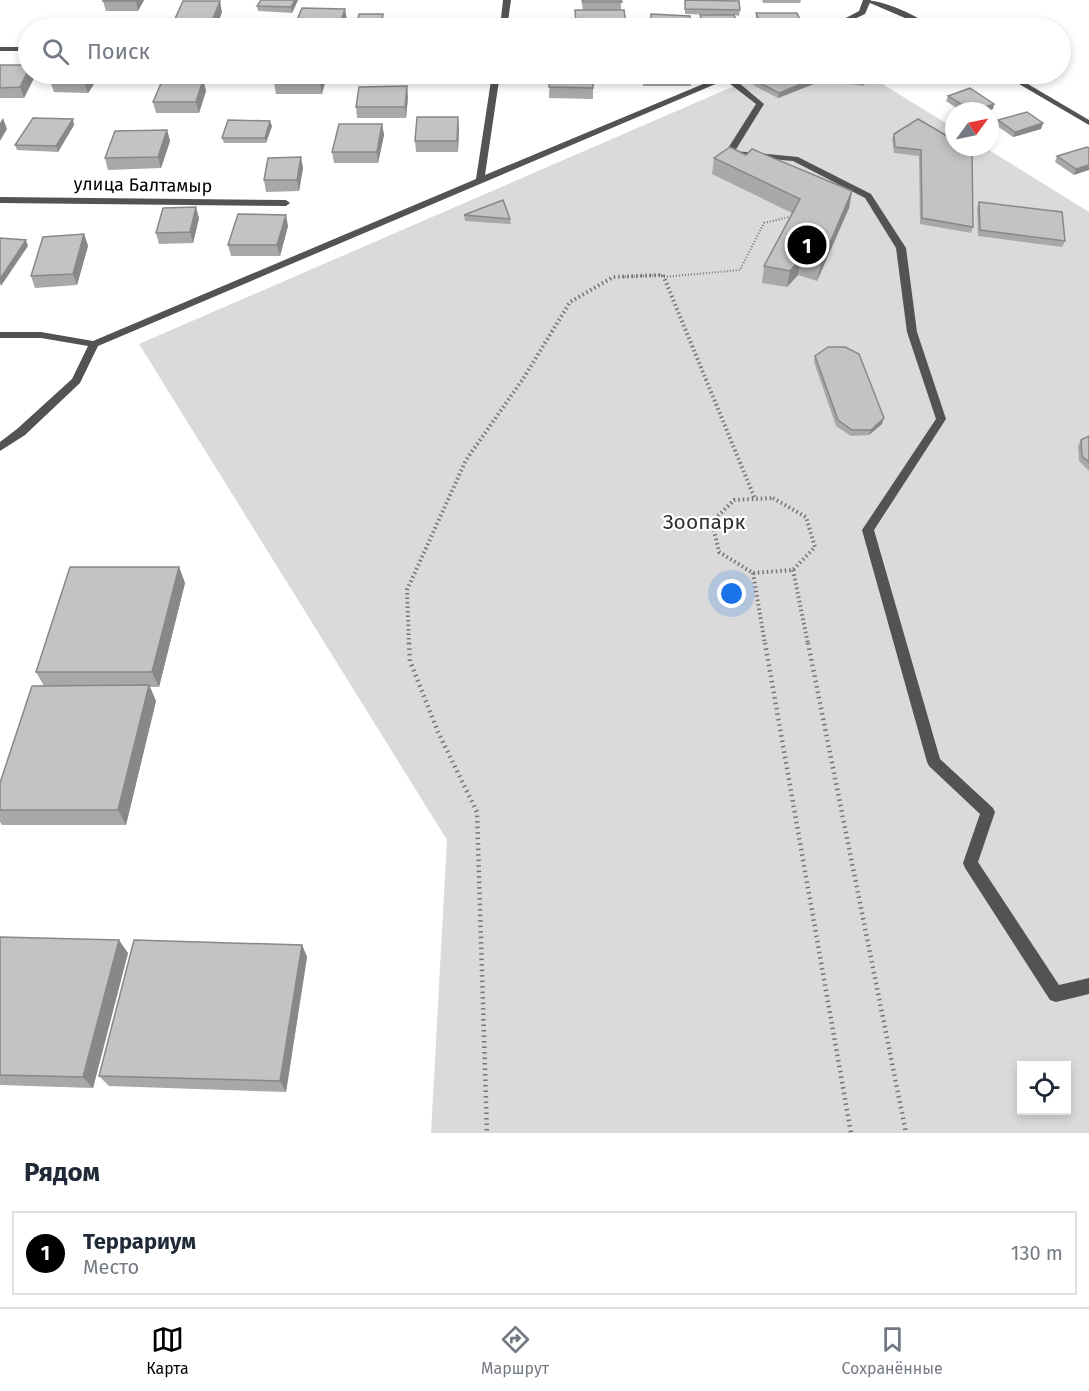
<!DOCTYPE html>
<html lang="ru">
<meta charset="utf-8">
<style>
:root{--surface:#fff;--page:#f2f2f3;--text:#1f2937;--muted:#747a83;--line:#e0e1e3;--accent:#000}
body{margin:0;font-family:"Fira Sans",sans-serif;background:var(--page);color:var(--text)}
.controls{position:absolute;right:18px;bottom:18px;display:grid;overflow:hidden;border-radius:0px;box-shadow:0 3px 9px #0003}
.controls button{width:54px;height:54px;display:grid;place-items:center;padding:0;border:0;border-bottom:2px solid var(--line);background:var(--surface);color:var(--text);font:30px sans-serif}
.compass{position:absolute;left:945px;top:102px;width:54px;height:54px;border-radius:50%;background:var(--surface);box-shadow:0 3px 9px #0003;rotate:57deg}
.you{position:absolute;left:732px;top:594px;width:21px;height:21px;margin:-15px;border:4px solid #fff;border-radius:50%;background:#1a73e8;box-shadow:0 0 0 9px #1a73e833}
.badge{display:grid;place-items:center;width:39px;height:39px;border-radius:50%;background:var(--accent);color:#fff;font-size:20px;font-weight:700}
.pin{position:absolute;translate:-50% -50%;border:3px solid #fff;box-shadow:0 2px 6px #0006}
.list{margin:0;padding:0;list-style:none}
h2{display:flex;justify-content:space-between;align-items:center;height:78px;margin:0;padding:0 24px;font-size:26px}
h2 small{font-size:20px;font-weight:400;color:var(--muted)}
.list li{display:grid;grid-template-columns:39px 1fr auto;gap:18px;align-items:center;box-sizing:border-box;height:84px;margin:0 12px 12px;padding:0 12px;border:2px solid var(--line);border-radius:0px}
.list b{display:block;font-size:22px;white-space:nowrap}
.list p{margin:0;font-size:20px;white-space:nowrap;color:var(--muted)}
.list em{font-size:20px;font-style:normal;color:var(--muted)}
.icon{flex:none;width:33px;height:33px;fill:none;stroke:currentColor;stroke-width:2;stroke-linecap:round;stroke-linejoin:round}
.map{position:relative;flex:none;width:1089px;height:1133px;overflow:hidden}
.search{position:absolute;background:var(--surface);box-shadow:0 3px 9px #0003;left:18px;right:18px;top:18px;height:66px;display:flex;align-items:center;gap:15px;box-sizing:border-box;padding:0 21px;border-radius:33px;color:var(--muted);font-size:22px}
.sheet{height:174px;background:var(--surface)}
nav{display:flex;justify-content:space-around;align-items:center;box-sizing:border-box;height:84px;border-top:2px solid var(--line);background:var(--surface);font-size:16px;color:var(--muted)}
nav a{display:grid;justify-items:center;gap:3px}
nav .on{color:var(--accent)}
.map>svg:first-child{display:block}
.green{fill:#dadada;fill-rule:evenodd}
.lines{fill:none;stroke-linecap:round;stroke-linejoin:round}
.path-far2{stroke:#757575;stroke-width:2;stroke-dasharray:1 2;stroke-linecap:butt}
.path-far1{stroke:#757575;stroke-width:4;stroke-dasharray:1.5 3;stroke-linecap:butt}
.path{stroke:#757575;stroke-width:4.5;stroke-dasharray:1.5 4;stroke-linecap:butt}
.service{fill:#535353;fill-rule:evenodd}
.minor{fill:#535353;fill-rule:evenodd}
.wall{fill:#a8a8a8}
.shaded-wall{fill:#888}
.building{fill:#c3c3c3;stroke:#888;stroke-width:1.5}
.labels{text-anchor:middle;dominant-baseline:central;stroke-width:4.5;stroke-linejoin:round;paint-order:stroke}
.far-street-label{font-size:18px;fill:#000;stroke:#fff}
.park-label{font-size:21px;fill:#313131;stroke:#fff}
</style>
<div class="map">
<svg width="1089" height="1133" viewBox="0 0 1089 1133">
<rect width="100%" height="100%" fill="#fff"/>
<path class="green" d="M762,74h114l8,11 70,43v19h30l105,65v921h-658l16,-293 -308,-496zM1022,1066h44v44h-44z"/>
<g class="lines">
<g class="path-far2">
<path d="M622,277l41,-2"/>
<path d="M664,277l76,-7 24,-47 29,-7"/>
</g>
<g class="path-far1">
<path d="M663,275l92,224"/>
<path d="M773,498l33,19 9,30 -22,23 -40,3 -34,-21 -7,-30 22,-22z"/>
<path d="M793,570l15,74"/>
<path d="M753,573l12,71"/>
<path d="M409,644l-2,-54 59,-130 57,-81 47,-77 43,-25 47,-2"/>
</g>
<g class="path">
<path d="M409,643l1,18 28,71 39,80 10,321"/>
<path d="M765,643l86,490"/>
<path d="M808,643l98,490"/>
</g>
<g class="service">
<path d="M863,0c21,0 54,15 70,28h-8l-20,-10z"/>
<path d="M1002,74h9l78,46v5z"/>
</g>
<g class="minor">
<path d="M503,0h8l-4,28h-7z"/>
<path d="M863,0h8l-6,14 -30,14h-8l32,-17z"/>
<rect x="0" y="47" width="28" height="4"/>
<path d="M492,74h8l-15,101 242,-101h9l-4,3 32,27 -29,47 63,6 73,37 35,54 11,84 29,87 -72,111 66,229 53,49 2,4 -17,50 81,123 30,-7v16l-33,8 -6,-2 -85,-132 -2,-5 17,-49 -51,-48 -2,-4 -65,-232 74,-111 -29,-87 -11,-84 -31,-50 -72,-37 -67,-6 -1,-2 31,-49 -31,-24 -627,266 -18,37 -55,52 -25,16v-9l17,-13 55,-50 16,-33 -47,-8h-41v-6h41l52,9 383,-162z"/>
<path d="M0,197l286,3 4,3 -4,3 -286,-3z"/>
</g>
</g>
<g class="wall">
<path d="M144,0l-6,11h-32l-3,-10z"/>
<path d="M298,0l-6,13 -34,-2 -1,-5z"/>
<path d="M581,0h40v10l5,14 -1,4h-50v-18h8z"/>
<path d="M685,0l55,10 -1,6 -4,-1 3,13h-36l-2,-8v-5h18l-33,-1z"/>
<path d="M762,0h39l-1,3h-37z"/>
<path d="M222,12l-6,16h-40l-2,-7z"/>
<path d="M756,13l48,15h-45l-3,-9z"/>
<path d="M347,20l-3,8h-49v-3z"/>
<path d="M0,65l35,11 -11,22h-24z"/>
<path d="M55,74h41l2,4 -10,15 -34,-1 -4,-11z"/>
<path d="M277,74h50l-5,20h-46l-2,-11z"/>
<path d="M550,74l43,14v11l-44,-1z"/>
<path d="M642,74h50l-1,12h-48z"/>
<path d="M768,74h94l3,7 -1,5 -40,-6 -46,18 -25,-13 1,-5z"/>
<path d="M203,80l3,11 -7,22h-43l-3,-11z"/>
<path d="M948,96l46,8 -1,5 -5,2h-27l-15,-10z"/>
<path d="M408,97l-2,21h-49l-1,-11z"/>
<path d="M918,119l55,108 -2,6 -51,-9 -1,-68 -25,-3 -2,-14 2,-5z"/>
<path d="M998,120l45,3 -2,6 -28,8 -16,-11z"/>
<path d="M382,124l2,11 -6,28h-44l-2,-11z"/>
<path d="M74,125l-16,27 -41,-2 -2,-5z"/>
<path d="M272,126l-6,17h-42l-2,-5z"/>
<path d="M459,128l-1,24h-42l-1,-11z"/>
<path d="M167,130l3,11 -9,27 -53,2 -3,-12z"/>
<path d="M1089,148l-15,27 -19,-13 2,-6z"/>
<path d="M746,155l106,36 -3,17 -32,73 -19,-6 -11,12 -25,-4 2,-17 28,-53 -80,-39 2,-16z"/>
<path d="M303,168l-4,23 -33,1 -2,-12z"/>
<path d="M979,202l86,39 -3,6 -84,-11 -1,-28z"/>
<path d="M464,215l46,4 1,5 -46,-3z"/>
<path d="M199,218l-6,25 -34,1 -3,-11z"/>
<path d="M288,226l-8,30h-49l-3,-11z"/>
<path d="M84,234l4,12 -11,39 -42,3 -4,-12z"/>
<path d="M815,356l67,68 -13,11 -18,1 -15,-10 -22,-64z"/>
<path d="M1089,436v35l-10,-10 -1,-15 3,-6z"/>
<path d="M179,567l6,16 -26,104h-9l6,14 -30,124h-124l-2,-3v-39l44,-97 -8,-14z"/>
<path d="M0,937l128,16 -35,135 -93,-3z"/>
<path d="M302,945l5,12 -21,135 -177,-6 -10,-10z"/>
</g>
<g class="shaded-wall">
<path d="M136,0h8l-6,11 -2,-10z"/>
<path d="M295,0h3l-6,13 -1,-6z"/>
<path d="M220,1l2,11 -6,16h-2l-2,-7z"/>
<path d="M345,9l2,11 -3,8h-5v-2z"/>
<path d="M383,14l1,10 -1,4h-3z"/>
<path d="M28,71v3h6l1,2 -11,22 -4,-11z"/>
<path d="M90,74h6l2,4 -10,15 -4,-11z"/>
<path d="M323,74h4l-5,20 -2,-11z"/>
<path d="M825,74l-1,6 -46,18 1,-5z"/>
<path d="M917,74h12l-13,3z"/>
<path d="M203,80l3,11 -7,22 -3,-11z"/>
<path d="M407,86l1,11 -2,21 -1,-11z"/>
<path d="M994,104l-1,5 -5,2h-15z"/>
<path d="M458,117l1,11 -1,24 -1,-11z"/>
<path d="M3,118l4,11 -7,12v-18z"/>
<path d="M73,119l1,6 -16,27 -2,-6z"/>
<path d="M270,121l2,5 -6,17 -1,-5z"/>
<path d="M1043,123l-2,6 -28,8 2,-5z"/>
<path d="M382,124l2,11 -6,28 -1,-11z"/>
<path d="M167,130l3,11 -9,27 -3,-11z"/>
<path d="M301,157l2,11 -4,23 -2,-11z"/>
<path d="M1089,165v5l-15,5 2,-6z"/>
<path d="M852,191l-3,17 -32,73 4,-17z"/>
<path d="M196,207l3,11 -6,25 -3,-11z"/>
<path d="M286,215l2,11 -8,30 -3,-11z"/>
<path d="M84,234l4,12 -11,39 -4,-11z"/>
<path d="M26,240l2,6 -27,40 -1,-3v-4z"/>
<path d="M801,258l-3,17 -11,12 3,-16z"/>
<path d="M884,418l-2,6 -13,11 2,-5z"/>
<path d="M179,567l6,16 -26,104 -7,-15z"/>
<path d="M149,685l7,16 -30,124 -8,-15z"/>
<path d="M119,940l9,13 -35,135 -10,-11z"/>
<path d="M302,945l5,12 -21,135 -6,-11z"/>
</g>
<g class="building">
<path d="M104,0h32v1h-33z"/>
<path d="M261,0h34l-4,7 -34,-1z"/>
<path d="M583,0h38l1,2h-38z"/>
<path d="M685,0l54,1 1,9 -55,-1z"/>
<path d="M183,1h37l-8,20h-38z"/>
<path d="M302,8l43,1 -6,17 -44,-1z"/>
<path d="M575,10h49l2,14h-50z"/>
<path d="M756,13h41l7,15h-42z"/>
<path d="M359,14h24l-3,14h-24z"/>
<path d="M651,14l39,2v12h-39z"/>
<path d="M700,15h34l4,13h-34z"/>
<path d="M437,27l27,1h-27z"/>
<path d="M0,65h28v6l-8,16 -20,1z"/>
<path d="M55,74h35l-6,8 -34,-1z"/>
<path d="M277,74h46l-3,9h-46z"/>
<path d="M550,74h43v14l-44,-1z"/>
<rect x="643" y="74" width="49" height="1"/>
<path d="M768,74h94l3,7 -40,-7 -46,19 -25,-13z"/>
<path d="M203,80l-7,22h-43l9,-21z"/>
<path d="M407,86l-2,21h-49l3,-20z"/>
<path d="M970,88l24,16 -22,7 -24,-15z"/>
<path d="M1027,112l16,11 -28,9 -17,-12z"/>
<path d="M417,117h41l-1,24h-42z"/>
<path d="M33,118l40,1 -17,27 -41,-1z"/>
<path d="M918,119l36,21v7h11l7,4 1,76 -51,-9 -1,-68 -26,-3 -1,-13z"/>
<path d="M228,120l42,1 -5,17h-43z"/>
<path d="M339,124h43l-5,28h-45z"/>
<path d="M167,130l-9,27 -53,1 10,-27z"/>
<path d="M730,147l16,8 6,-6 100,42 -31,73 -20,-6 -11,13 -26,-5 36,-67 -86,-41z"/>
<path d="M1087,147l2,1v17l-13,4 -19,-13z"/>
<path d="M301,157l-4,23h-33l4,-22z"/>
<path d="M503,200l7,19 -46,-4z"/>
<path d="M979,202l83,10 3,29 -85,-11z"/>
<path d="M196,207l-6,25 -34,1 7,-25z"/>
<path d="M238,214l48,1 -9,30h-49z"/>
<path d="M84,234l-11,40 -42,2 12,-39z"/>
<path d="M0,238l26,2 -26,39z"/>
<path d="M828,347h17l14,7 25,64 -13,12h-19l-14,-10 -23,-64z"/>
<path d="M1089,436v26l-7,-6 -1,-16z"/>
<path d="M70,567h109l-27,105h-116z"/>
<path d="M149,685l-31,125h-118v-27l32,-97z"/>
<path d="M0,937l119,3 -36,137 -83,-2z"/>
<path d="M134,940l168,5 -22,136 -181,-5z"/>
</g>
<g class="labels">
<g class="far-street-label">
<text transform="translate(143 185) rotate(1)">улица Балтамыр</text>
</g>
<g class="park-label">
<text x="704" y="522">Зоопарк</text>
</g>
</g>
</svg>
<div class="controls">
<button><svg class="icon" aria-label="locate" viewBox="0 0 24 24"><circle cx="12" cy="12" r="6"/><path d="M12 2v4M12 18v4M2 12h4M18 12h4"/></svg></button>
</div>
<svg class="compass" viewBox="-18 -18 36 36"><path d="M0-13l5 13h-10z" fill="#e53935"/><path d="M0 13l5-13h-10z" fill="#747a83"/></svg>
<div class="you"></div>
<div class="pin badge" style="left:807px;top:245px">1</div>
<div class="search"><svg class="icon" aria-label="search" viewBox="0 0 24 24"><circle cx="10" cy="10" r="6"/><path d="M15 15l6 6"/></svg>Поиск</div>
</div>
<section class="sheet">
<h2>Рядом<small></small></h2>
<ul class="list">
<li><span class="badge">1</span><div><b>Террариум</b><p>Место</p></div><em>130 m</em></li>
</ul>
</section>
<nav>
<a class="on"><svg class="icon" aria-label="map" viewBox="0 0 24 24"><path d="M3 6l6-2 6 2 6-2v14l-6 2-6-2-6 2zM9 4v14M15 6v14"/></svg>Карта</a>
<a><svg class="icon" aria-label="directions" viewBox="0 0 24 24"><path d="M12 3l9 9-9 9-9-9zM9 14v-3h6M13 9l2 2-2 2"/></svg>Маршрут</a>
<a><svg class="icon" aria-label="saved" viewBox="0 0 24 24"><path d="M7 4h10v16l-5-4-5 4z"/></svg>Сохранённые</a>
</nav>
